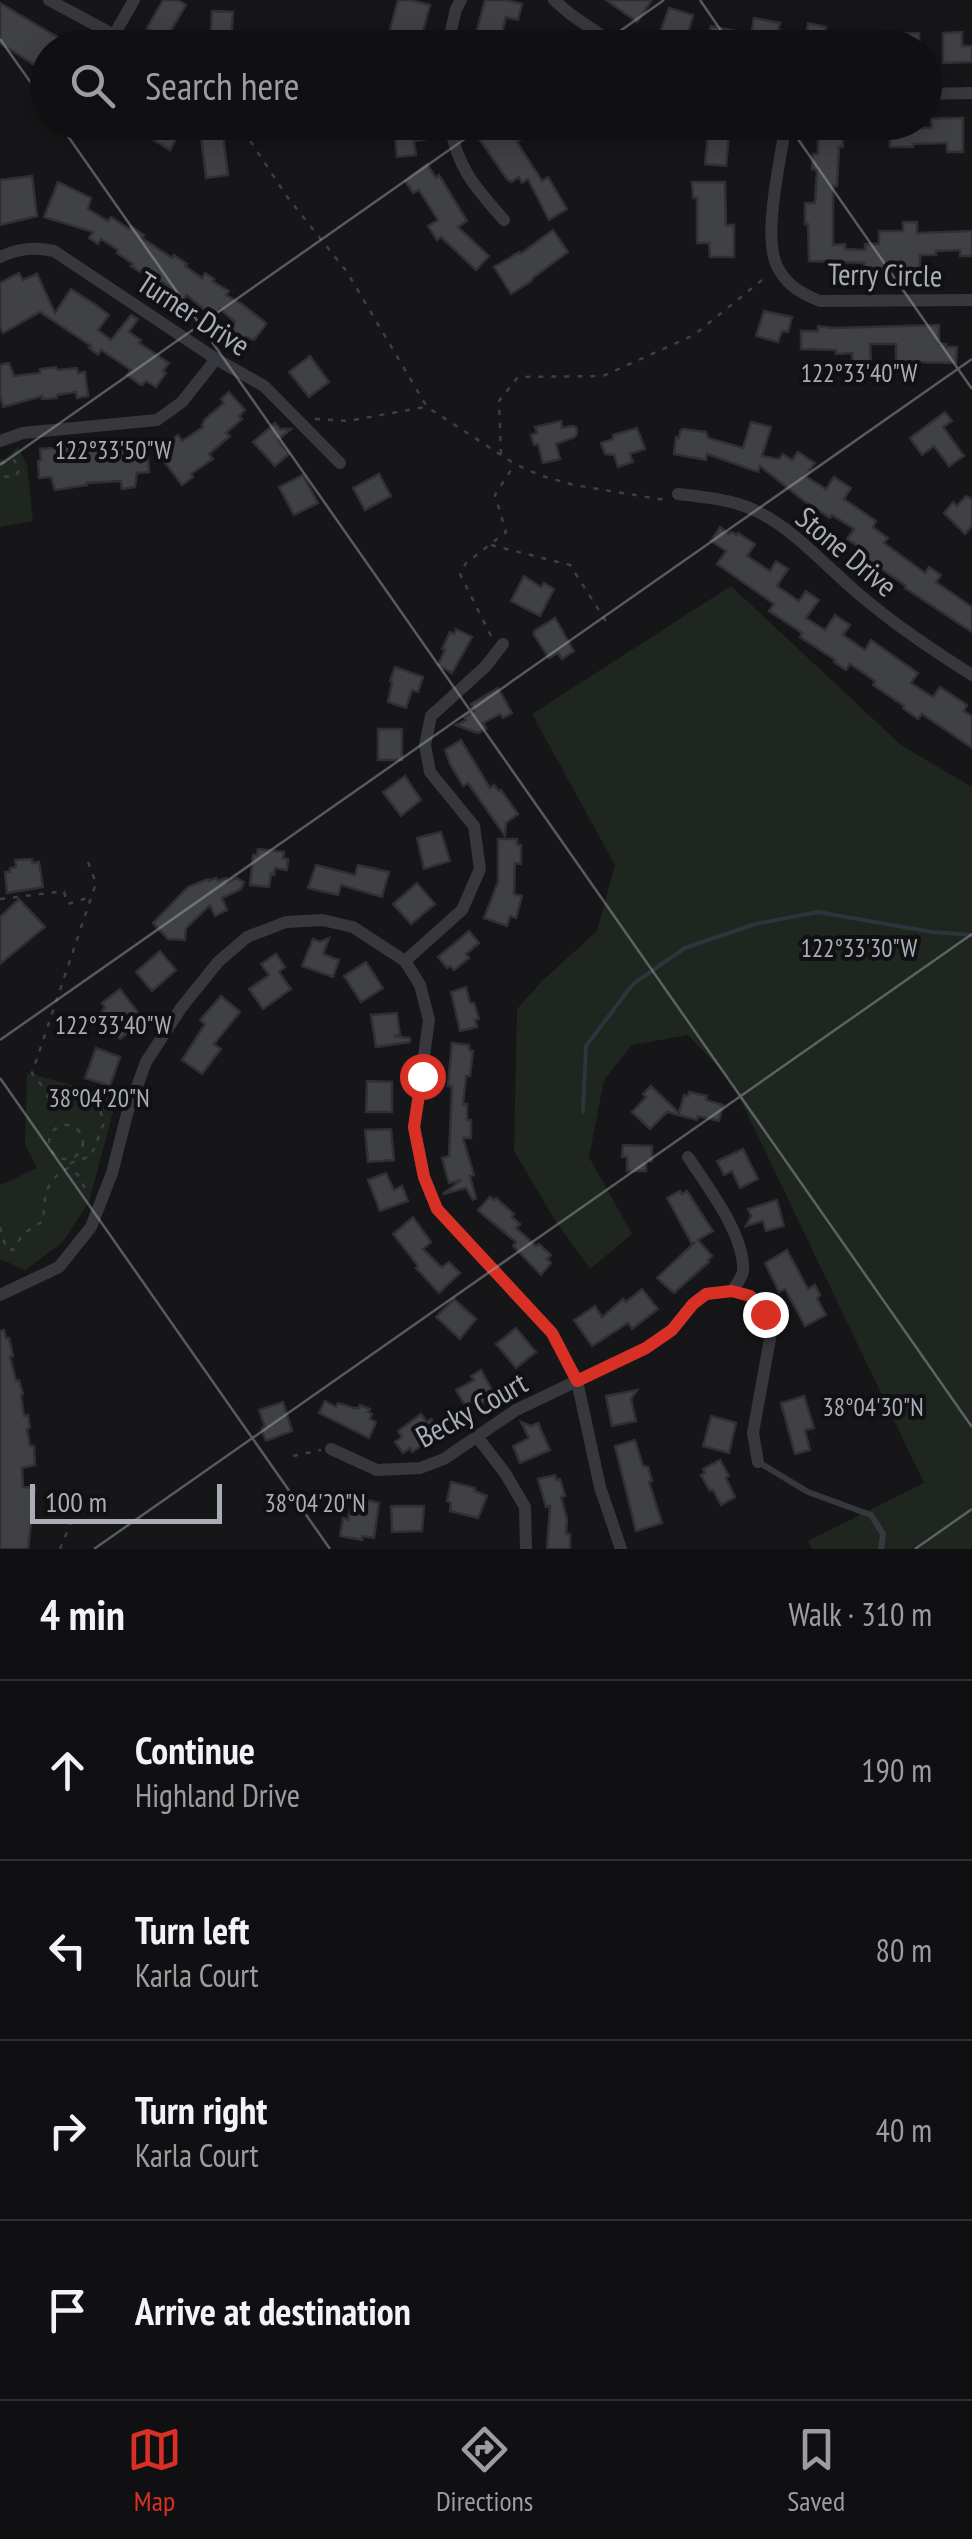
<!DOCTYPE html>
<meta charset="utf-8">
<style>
:root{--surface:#101012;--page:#1e1e20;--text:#f1f3f6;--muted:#9c9d9f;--line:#303032;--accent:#d93025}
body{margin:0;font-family:"PT Sans Narrow",sans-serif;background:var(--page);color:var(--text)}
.scale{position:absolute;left:30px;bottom:25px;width:192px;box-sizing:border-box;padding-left:10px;border:5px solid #a8adb8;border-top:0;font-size:28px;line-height:35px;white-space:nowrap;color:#a8adb8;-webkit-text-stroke:8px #111113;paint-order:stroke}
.stop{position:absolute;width:30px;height:30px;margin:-22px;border:8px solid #d93025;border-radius:50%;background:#fff}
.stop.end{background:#d93025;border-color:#fff;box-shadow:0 2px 10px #0008}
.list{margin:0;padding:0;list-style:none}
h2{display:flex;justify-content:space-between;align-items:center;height:130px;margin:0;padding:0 40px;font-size:42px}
h2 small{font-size:32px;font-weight:400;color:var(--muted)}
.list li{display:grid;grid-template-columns:65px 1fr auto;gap:30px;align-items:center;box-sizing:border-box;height:180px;padding:0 40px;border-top:2px solid var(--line)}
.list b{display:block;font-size:38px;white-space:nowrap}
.list p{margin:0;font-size:32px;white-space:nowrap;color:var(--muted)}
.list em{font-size:32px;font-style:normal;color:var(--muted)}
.icon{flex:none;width:55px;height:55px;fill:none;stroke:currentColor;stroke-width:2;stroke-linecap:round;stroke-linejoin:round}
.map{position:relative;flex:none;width:972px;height:1549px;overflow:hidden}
.search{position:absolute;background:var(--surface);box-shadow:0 5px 25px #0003;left:30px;right:30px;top:30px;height:110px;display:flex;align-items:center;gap:25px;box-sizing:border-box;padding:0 35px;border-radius:55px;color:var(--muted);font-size:38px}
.sheet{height:850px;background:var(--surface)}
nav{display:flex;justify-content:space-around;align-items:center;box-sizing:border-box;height:140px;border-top:2px solid var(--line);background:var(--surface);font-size:28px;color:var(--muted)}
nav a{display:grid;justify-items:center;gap:5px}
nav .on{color:var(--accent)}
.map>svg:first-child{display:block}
.green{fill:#1e261f}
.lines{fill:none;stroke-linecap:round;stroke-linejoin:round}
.stream{stroke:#2c353c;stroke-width:4}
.building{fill:#404145;stroke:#303034;stroke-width:2.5}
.path{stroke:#3d3f44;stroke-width:2.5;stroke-dasharray:5 8;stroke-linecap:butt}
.service{stroke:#37383d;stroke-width:6}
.minor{stroke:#37383d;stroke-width:12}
.route{stroke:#d93025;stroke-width:12}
.ticks{fill:none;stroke:#a8adb8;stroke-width:2.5;stroke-opacity:0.45}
.labels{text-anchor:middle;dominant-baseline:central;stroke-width:8;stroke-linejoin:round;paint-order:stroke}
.street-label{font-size:30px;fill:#a8adb8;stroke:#111113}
.ticks-label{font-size:25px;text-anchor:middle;fill:#a8adb8;stroke:#111113;stroke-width:8;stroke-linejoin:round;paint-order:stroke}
</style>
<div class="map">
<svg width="972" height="1549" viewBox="0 0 972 1549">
<rect width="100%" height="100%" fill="#161618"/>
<g class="green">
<path d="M18,447l9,18 6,56 -33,6v-68h5z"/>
<path d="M731,586l170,159 71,42v762h-160l-4,-8 116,-58 -192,-401 -44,-47 -56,10 -28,35 -15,77 43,77 -42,35 -35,-49 -41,-69 3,-142 25,-28 55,-50 18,-66 -83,-151z"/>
<path d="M27,1073l90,24 -28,105 -27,41 -37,27 -25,-11v-74l37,-17 -12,-24z"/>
</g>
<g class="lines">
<path class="stream" d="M583,1112l3,-66 47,-62 52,-36 70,-24 63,-12 114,20 40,3"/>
</g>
<g class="building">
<path d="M163,0h15l8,5 -20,34 -19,-11z"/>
<path d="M398,0h12l20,5 -8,30 -6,-1 -2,14h-29z"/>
<path d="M485,0h21l16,4 -4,16 -12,-3 -8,31h-26z"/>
<path d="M606,0h46l-15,22z"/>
<path d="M0,3l59,35 12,10h-23v17l-4,6 -44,-28z"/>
<path d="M669,8l24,7 -7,26 -27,-6z"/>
<path d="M212,11l21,1 -2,36h-21z"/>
<path d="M754,18l26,5 -2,7 28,6 2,-13 18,4 -2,11 42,-2 1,12h-160l4,-22 40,8z"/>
<path d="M962,32v14h10v16l-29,1v-30z"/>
<path d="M919,33l1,15h-24l-1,-14z"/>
<path d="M943,118h20v34h-16v-9l-34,1v3h-23v-12h-7v-13h22v6h27l-1,-9z"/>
<path d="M140,122h25l15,10 -10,18 -34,-21z"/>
<path d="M406,122h16l2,18 -10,1 2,14 -19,2 -3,-30 12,-1z"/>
<path d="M491,122h21l11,16 -6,4 25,39 6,-4 19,32 -18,11 -21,-41 -6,4 -3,-6 -8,5 -4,-3 -32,-46z"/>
<path d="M638,122h39l-4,14 -36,-11z"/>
<path d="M700,122l37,4 -1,10 -7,-1 -3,31 -21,-2 3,-31 -9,-1z"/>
<path d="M818,122h37v11h-13l1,14h-4l-2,39h-4v59l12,-1v5l20,1v-6h14v-13h24v-9h14v11l55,-2v25h-12v-6l-24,1v4h-16v13l-43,1 -13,-1v-5l-55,-2 -1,-37h-3v-21h10l2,-33 -5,-1 1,-15h5z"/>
<path d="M223,135l5,40 -22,3 -5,-41z"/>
<path d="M427,164l9,14 3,-3 28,46 -9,6 31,29 -13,14 -35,-33 -4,3 -9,-14 10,-6 -19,-30 -6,3 -8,-12z"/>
<path d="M32,176l5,40 -37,9v-45z"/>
<path d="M58,182l33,16 -3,11 20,12 3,-4 18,12 2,-3 13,9 -2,3 30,20 2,-3 13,9 -2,2 17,12 3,-5 9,6 -2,2 17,10 -3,4 16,9 24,19 -1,3 -11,14 -8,-3 -4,6 -13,-11 6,-10 -15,-13 -6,9 -27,-23 -4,5 -9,-6 1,-2 -31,-24 -4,4 -9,-6 2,-2 -16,-11 1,-3 -17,-11 -3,5 -9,-6 4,-6 -49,-15z"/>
<path d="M692,182h33l1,43h8v32h-24l-1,-14h-12v-45h-4z"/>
<path d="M553,230l15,22 -34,25 -4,5 -19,12 -17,-27 25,-15 1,2z"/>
<path d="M19,273l4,7 14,-6 18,39 16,-24 25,16 13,10 -11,15 13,10 20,-25 7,4 -9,13 12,8 -2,3 30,20 -6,8 3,2 -10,14 -10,-6 -4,4 -3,-1 -12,-9 4,-5 -30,-20 -3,5 -9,-7 2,-2 -51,-34 -37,21 -3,-7v-43z"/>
<path d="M764,311l28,6 -4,15 -6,-1 -4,11 -22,-6z"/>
<path d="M939,325v19h7v3h11l-1,16 -44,-1v10h-16v-28h-26l1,20 -18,1 -1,-12 -16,1v-4l-35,-1v-18h17v-5l14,2z"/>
<path d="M310,356l19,26 -20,15 -20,-25z"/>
<path d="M9,363l5,13 26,-3v-4l16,-2 1,3 20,-2 1,5 7,-1 3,24 -11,2 -1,-6 -19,3v3l-15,1v-3l-39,11 -3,-13v-29z"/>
<path d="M229,392l16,18 -6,6 3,3 -16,14 4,3 -21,18 4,5 -22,15 2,3 -11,8 -26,-34 22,-16 4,6 21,-14 -1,-2 3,-6 19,-16 -3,-4z"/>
<path d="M945,412l7,9 -9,6 21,29 -15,10 -15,-20 -12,9 -12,-17z"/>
<path d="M561,421l1,7 10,-2 4,1 1,6 -2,4 -19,7 4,15 -17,4 -5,-19 -4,1 -3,-10 6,-2 -2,-6z"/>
<path d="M751,422l20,5 -9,29 17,3 4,-5 9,6 6,-8 17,11 -10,13 21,13 8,-12 17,11 -7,11 32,22 -3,6 15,11 -4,5 41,30 4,-6 12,8 -5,7 36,25v25l-67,-44 1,-2 -45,-31 4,-4 -18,-12 7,-10 -22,-14 -2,3 -26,-17 -44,-35 -2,6 -51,-18 -1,6 -32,-6 2,-17 3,1 1,-7 3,-2 23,3 2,6 35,10z"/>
<path d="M275,423l5,6h11l-13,11 11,14 -14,12 -22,-24z"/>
<path d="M637,428l8,21 -15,5 3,8 -15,5 -4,-12 -9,-1 -4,-11 12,-4v-4z"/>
<path d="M97,445v3l41,-1 2,16 8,-6 1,15 -12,1 -2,14 -13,2 -1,-8 -34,2v2l-32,5 -4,-13 -12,1 -1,-17 3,-1 -1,-11z"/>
<path d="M379,474l12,22 -26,14 -12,-22z"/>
<path d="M303,475l15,28 -24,12 -15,-28z"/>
<path d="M966,496l6,3v27l-7,8 -21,-21 9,-11 4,4z"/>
<path d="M720,527l9,7 2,-2 6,3 1,-2 17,11 -8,12 23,15 6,-10 12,8 -11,17 22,15 7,-10 13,9 -13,18 19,12 10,-15 15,10 -7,10 22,15 6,-10 47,33 -7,10 22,14 7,-10 27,18 -3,6 8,5v32l-50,-34 -4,5 -15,-11 1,-2 -31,-21 2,-4 -25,-17 -4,6 -12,-8 1,-2 -35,-23 2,-4 -33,-22 5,-7 -57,-40 9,-13 -15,-10z"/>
<path d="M524,576l17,11 3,-4 10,6 -14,27 -29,-15z"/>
<path d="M555,618l19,33 -12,8 -4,-6 -9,5 -15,-23v-4z"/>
<path d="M456,629l16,8 -20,36 -14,-8 7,-15 -3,-1 8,-17 4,2z"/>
<path d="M395,667l28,10 -5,15 -6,-2 -6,18 -18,-6 4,-20 -2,-1z"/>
<path d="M498,688l14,25 -9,5 -3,-4 -17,9 3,5 -8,5 -22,-8 10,-5 -2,-3 10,-6 -3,-7z"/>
<rect x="378" y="729" width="24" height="31"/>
<path d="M461,740l29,48 4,-3 5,6 2,-1 17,24 -12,9 -1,13 -37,-53 -5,3 -1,-2 -12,-20 -5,-14z"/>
<path d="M405,776l16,24 -20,16 -18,-24z"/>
<path d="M441,832l9,29 -26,8 -7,-31z"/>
<path d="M498,839h19v6h4v19l-6,-1 -1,31 8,2 -6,22 -6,-2 -3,10 -23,-8 14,-36z"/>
<path d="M258,849l26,3 -1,6 5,1 -1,11 -12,-2 -1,7 -3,-1 -2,13 -19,-2 3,-30h4z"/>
<path d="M32,859v4l7,-1 4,25 -36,6 -2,-21h5v-4l6,-1 -1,-7z"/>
<path d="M316,865l39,10 3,-10 31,7 -7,25 -41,-12 -3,10 -30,-7z"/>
<path d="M216,878l2,3 8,-3 2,4 8,-4 8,4 -3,7 -19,9 5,12 -12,6 -5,-11 -24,23 -1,12 -17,-1 -15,-16 35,-36 20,-8 1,2z"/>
<path d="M417,883l18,21 -24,20 -18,-20z"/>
<path d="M19,899l26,28 -45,37v-47z"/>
<path d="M469,931l10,12 -13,11 3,4 -15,12 -4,-4 -3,2 -9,-11z"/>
<path d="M329,938l-6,16 16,6 -6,17 -31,-11 11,-27 7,3z"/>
<path d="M160,951l16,19 -24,21 -16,-19z"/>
<path d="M276,954l9,13 -6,5 12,17 -28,20 -14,-20 20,-14 -8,-11z"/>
<path d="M366,962l17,26 -22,14 -17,-26z"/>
<path d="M466,987l4,16h4l5,16 -4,1 2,7 -17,4 -9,-39z"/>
<path d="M120,989l24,31 -24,19 -20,-24 5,-8 -3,-4z"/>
<path d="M221,996l19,16 -26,32 7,5 -19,25 -20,-14 23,-36 -5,-4z"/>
<path d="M397,1013l3,22 -6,1 16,2v4l-34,5 -5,-32z"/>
<path d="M452,1043l17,2v5l4,1 -3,25h-4l-3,28h4v16h4v18h-8l11,37 -4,1 6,22 -3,2 -7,-12 -23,6 18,-14 -12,3 -7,-25 7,-2 3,-70h-4z"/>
<path d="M96,1048l24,9 -10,29 -25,-8z"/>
<path d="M367,1081l25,1v30h-26z"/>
<path d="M651,1086l28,27 5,-18 4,1 1,-4 18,4 -1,4 17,5 -4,16 -21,-5 -1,4 -30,-8 -17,17 -18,-17 14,-15 -3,-3z"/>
<path d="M391,1129l3,31 -26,2 -3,-32z"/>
<path d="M623,1145l29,1v15h-6v10h-19v-14h-5z"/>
<path d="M743,1149l15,30 -18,9 -8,-17 -8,4 -7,-14z"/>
<path d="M386,1173l8,17 8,-4 6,15 -28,10 -12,-31z"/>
<path d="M680,1191l2,3 5,-3 26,40 -15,9 14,16 -4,4 1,2 -35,31 -17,-15 38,-36 -3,2 -25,-46z"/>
<path d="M490,1197l4,3 2,-2 18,16 -2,3 8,7 -4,4 20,18 3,-2 12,11 -4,4 4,4 -10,12 -28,-29 3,-4 -36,-30 -2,-2z"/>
<path d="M777,1200l7,26 -18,5 -3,-10 -17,5 5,-10 -3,-7z"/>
<path d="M413,1217l18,25 -8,7 16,16 3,2 7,-5 11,11 -21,20 -23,-25 2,-2 -25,-32z"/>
<path d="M787,1250l21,39 7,-4 5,10 -3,3 9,17 -21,11 -20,-37 -6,3 -14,-29z"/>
<path d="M642,1289l16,20 -26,20 -4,-6 -36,23 -18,-26 21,-14 7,11 21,-18 3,3z"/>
<path d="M454,1299l22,20 -16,20 -24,-22z"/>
<path d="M516,1328l20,24 -20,16 -20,-24z"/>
<path d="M4,1330l2,8h3l4,18 -3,1 6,24 3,-1 4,14 -2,1 3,21 4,-1 2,13 -3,1 3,17h4l1,19 -13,3 1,19 12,1 -7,61h-28v-218z"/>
<path d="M481,1370l14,25 -26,17 -13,-22 18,-10 -3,-4z"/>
<path d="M637,1390l-6,9 5,22 -24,5 -6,-30z"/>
<path d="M804,1396l10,32 -9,2 5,20 -15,4 -14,-51z"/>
<path d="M325,1401l11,6 2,-4 16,5h5l1,-3 10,4 -2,3 4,2 -2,5 6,3 -7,16 -50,-25z"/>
<path d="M283,1402l9,29 -26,10 -4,-10v-3l3,-1 -6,-17z"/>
<path d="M421,1414l6,8 4,-3 10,14 -16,12 -1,-1 -12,8 -2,-4 -7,5 -8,-11 7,-5 -4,-6z"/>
<path d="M711,1416l25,7 -7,30 -26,-7z"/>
<path d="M521,1422l10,4 7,-3 12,27 -30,13 -7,-17 16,-8z"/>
<path d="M635,1440l8,26 5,1 4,14 -3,1 13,41 -26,8 -21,-85z"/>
<path d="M720,1460l9,16 -3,2 9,19 -14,8 -8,-15 -3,1 -9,-16 4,-2 -2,-4z"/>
<path d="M555,1475l1,5 4,-1 5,17 -4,1 6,22 -1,15h4v15h-23v-2l3,-41 -4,1 -8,-28z"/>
<path d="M451,1482l24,6v3l12,5 -9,22 -28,-7 1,-8 -4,-2z"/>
<path d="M353,1499h10l16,4 -5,35 -12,-2v4l-22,-4 3,-18 5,2z"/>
<path d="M391,1506h33l-2,25 -30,1z"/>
</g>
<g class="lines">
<g class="path">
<path d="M233,122l12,11 43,65 59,74 80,135 88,57 27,12 32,9 91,15 3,-2"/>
<path d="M315,419l33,2 77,-14"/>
<path d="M501,454l-2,-53 19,-24 85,-1 91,-41 73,-59"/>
<path d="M0,463l14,-3 5,10 -3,6 -16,1"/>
<path d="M491,545l79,20 39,61"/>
<path d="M491,636l-31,-62 6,-11 40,-31 -11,-37 19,-30"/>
<path d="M64,892l4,12 22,-7"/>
<path d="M0,899l65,-8"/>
<path d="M50,1096l-18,-23 64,-190 -10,-26"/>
<path d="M46,1097l30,-7 22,13 6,20 -13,33 -23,8v3"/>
<circle cx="66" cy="1142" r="17"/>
<path d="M0,1227l6,21 7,2 10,-16 20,-13c2,-25 1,-40 25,-53l10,7 10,19"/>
<path d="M293,1456l28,-6"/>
<path d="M60,1549l24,-58"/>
</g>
<path class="service" d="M760,1463l48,29 63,23 12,19 -2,15"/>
<g class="minor">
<path d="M49,0l65,35 18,13"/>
<path d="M554,0l16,14 50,34"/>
<path d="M114,35l20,-35"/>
<path d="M447,48l9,-39 5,-9"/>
<path d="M924,94l48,-1"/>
<path d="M449,122c9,47 25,64 55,98"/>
<path d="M786,122c-5,37 -24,113 -9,144 9,19 25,28 43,35l152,-1"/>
<path d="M0,257c19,-9 34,-10 54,-6l162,108 48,27 76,77"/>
<path d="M0,441l23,-8 134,-13 25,-18 34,-43"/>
<path d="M678,494c25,3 51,5 74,15 42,19 73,57 108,86 35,30 73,55 112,80"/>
<path d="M405,961l57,-51 18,-41 -6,-43 -44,-54 -5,-27 6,-29 54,-49 18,-23"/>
<path d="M688,1157c19,29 57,78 55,114 -1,7 -7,14 -11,20"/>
<path d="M0,1295l59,-28 32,-40 21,-54 15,-59 19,-52 35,-54 37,-46 29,-25 39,-15 36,-2 31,7 52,34 15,24 9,35 -15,107 10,50 13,32 115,124 25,48 23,106 21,62"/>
<path d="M478,1438l27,35 20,34 1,42"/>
<path d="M331,1449l46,21 43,-2 24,-9 72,-49 130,-62 26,-18 21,-26 13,-10 26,-3 19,5 14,17 6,20 -18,100 5,29"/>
</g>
</g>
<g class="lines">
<path class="route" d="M422,1076l-8,51 10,50 13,32 115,124 25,48 69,-33 26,-18 21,-26 13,-10 26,-3 18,5 15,18"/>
</g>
<path class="ticks" d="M700,0l33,48M0,39l48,68M596,48l68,-48M58,122l914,1305M786,122l186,267M0,465l489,-343M0,1040l972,-681M0,1078l330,471M94,1549l878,-615M915,1549l57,-40"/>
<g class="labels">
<g class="street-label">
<text transform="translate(885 274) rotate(1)">Terry Circle</text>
<text transform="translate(194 313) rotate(33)">Turner Drive</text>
<text transform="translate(847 551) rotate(40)">Stone Drive</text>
<text transform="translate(471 1409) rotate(-29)">Becky Court</text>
</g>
</g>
<g class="ticks-label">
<text x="859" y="382">122°33'40"W</text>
<text x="113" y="459">122°33'50"W</text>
<text x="859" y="957">122°33'30"W</text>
<text x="113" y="1034">122°33'40"W</text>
<text x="99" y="1107">38°04'20"N</text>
<text x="873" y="1416">38°04'30"N</text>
<text x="315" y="1512">38°04'20"N</text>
</g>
</svg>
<div class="scale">100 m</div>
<div class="stop" style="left:422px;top:1076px"></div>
<div class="stop end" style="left:765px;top:1314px"></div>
<div class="search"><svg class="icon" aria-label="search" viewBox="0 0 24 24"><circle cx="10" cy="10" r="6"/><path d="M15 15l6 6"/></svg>Search here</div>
</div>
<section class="sheet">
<h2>4 min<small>Walk · 310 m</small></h2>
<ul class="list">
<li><svg class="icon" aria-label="ahead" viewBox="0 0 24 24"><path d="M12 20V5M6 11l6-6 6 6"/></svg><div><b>Continue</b><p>Highland Drive</p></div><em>190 m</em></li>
<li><svg class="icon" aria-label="left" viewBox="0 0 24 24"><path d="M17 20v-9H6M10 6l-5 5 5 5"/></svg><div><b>Turn left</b><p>Karla Court</p></div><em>80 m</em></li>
<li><svg class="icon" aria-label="right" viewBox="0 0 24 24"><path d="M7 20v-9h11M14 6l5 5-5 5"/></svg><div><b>Turn right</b><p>Karla Court</p></div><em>40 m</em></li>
<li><svg class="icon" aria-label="arrive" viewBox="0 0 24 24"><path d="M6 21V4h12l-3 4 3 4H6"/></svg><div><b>Arrive at destination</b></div></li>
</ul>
</section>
<nav>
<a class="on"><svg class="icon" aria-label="map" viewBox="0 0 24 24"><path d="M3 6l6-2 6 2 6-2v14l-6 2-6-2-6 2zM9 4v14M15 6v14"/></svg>Map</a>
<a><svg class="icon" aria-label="directions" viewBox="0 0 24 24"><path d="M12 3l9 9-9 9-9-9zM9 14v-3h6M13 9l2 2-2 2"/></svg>Directions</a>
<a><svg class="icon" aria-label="saved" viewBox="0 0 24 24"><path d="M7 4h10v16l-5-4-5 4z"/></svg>Saved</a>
</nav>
